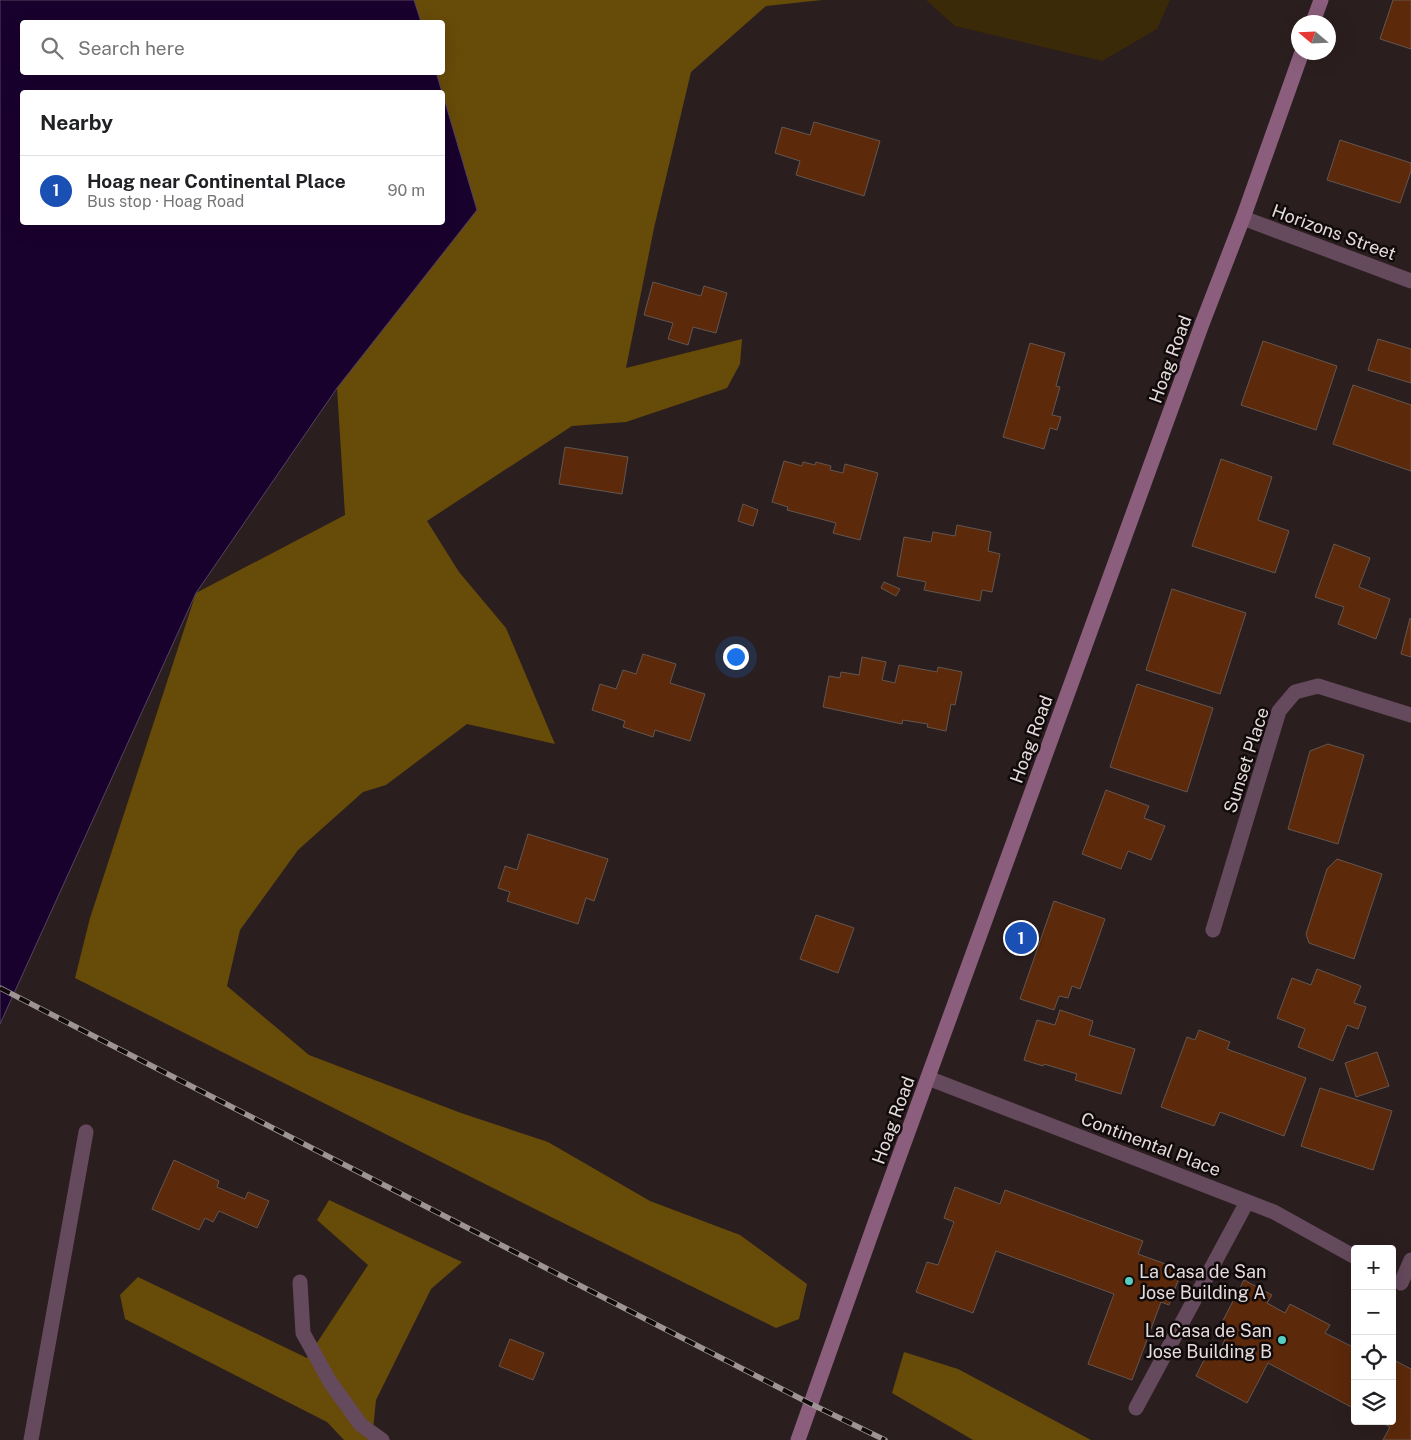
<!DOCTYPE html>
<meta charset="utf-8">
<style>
:root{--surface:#fff;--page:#f2f2f2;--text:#202124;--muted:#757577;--line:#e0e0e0;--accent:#396f6b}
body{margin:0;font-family:"Public Sans",sans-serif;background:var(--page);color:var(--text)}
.controls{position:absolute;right:15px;bottom:15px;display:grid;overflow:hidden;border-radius:5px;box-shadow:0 5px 20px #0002}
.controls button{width:45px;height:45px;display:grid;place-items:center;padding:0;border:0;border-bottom:1px solid var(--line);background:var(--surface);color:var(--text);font:25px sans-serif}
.compass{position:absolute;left:1291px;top:15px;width:45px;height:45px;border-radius:50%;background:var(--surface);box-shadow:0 5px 20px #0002;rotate:289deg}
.you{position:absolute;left:735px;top:656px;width:18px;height:18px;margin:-12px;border:4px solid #fff;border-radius:50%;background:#1a73e8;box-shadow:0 0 0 8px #1a73e833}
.badge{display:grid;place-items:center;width:32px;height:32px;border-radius:50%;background:var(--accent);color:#fff;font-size:16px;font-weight:700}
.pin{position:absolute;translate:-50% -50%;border:2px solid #fff;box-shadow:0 1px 5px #0006}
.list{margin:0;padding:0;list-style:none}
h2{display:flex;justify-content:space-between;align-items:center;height:65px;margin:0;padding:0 20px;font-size:21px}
h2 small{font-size:16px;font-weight:400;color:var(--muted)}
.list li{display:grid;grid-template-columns:32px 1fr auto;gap:15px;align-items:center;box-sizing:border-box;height:70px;padding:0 20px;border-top:1px solid var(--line)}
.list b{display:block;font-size:19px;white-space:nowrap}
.list p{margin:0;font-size:16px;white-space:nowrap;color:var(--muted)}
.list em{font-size:16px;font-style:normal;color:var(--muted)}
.icon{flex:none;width:28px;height:28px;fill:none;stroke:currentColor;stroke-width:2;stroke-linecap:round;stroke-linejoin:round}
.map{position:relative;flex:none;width:1411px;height:1440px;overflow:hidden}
.search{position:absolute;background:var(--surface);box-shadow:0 5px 20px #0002;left:20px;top:20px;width:425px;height:55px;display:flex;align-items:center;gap:12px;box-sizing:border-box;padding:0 18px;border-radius:5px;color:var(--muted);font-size:19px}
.panel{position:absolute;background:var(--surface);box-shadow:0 5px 20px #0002;left:20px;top:90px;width:425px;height:135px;border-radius:5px}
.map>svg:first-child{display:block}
.green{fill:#3a2a07}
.forest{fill:#674b09}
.water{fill:#19012d;stroke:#564262}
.building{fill:#5c290a;stroke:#63564f}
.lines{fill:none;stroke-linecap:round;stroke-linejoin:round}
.lane{stroke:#65495c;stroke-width:15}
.street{stroke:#65495c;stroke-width:15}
.secondary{stroke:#8a5e7c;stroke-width:15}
.rail-casing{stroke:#9f9495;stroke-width:5.5}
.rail{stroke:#100a0a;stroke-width:4;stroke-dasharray:11;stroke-linecap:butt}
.poi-dot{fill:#58cec1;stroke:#100a0a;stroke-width:2}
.labels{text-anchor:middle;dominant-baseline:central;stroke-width:5;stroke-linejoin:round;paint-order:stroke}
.street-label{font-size:18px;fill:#e4dbdc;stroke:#100a0a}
.poi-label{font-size:18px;fill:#e4dbdc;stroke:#100a0a;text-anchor:start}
</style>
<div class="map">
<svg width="1411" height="1440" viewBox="0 0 1411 1440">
<rect width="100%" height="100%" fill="#2b1e1f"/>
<path class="green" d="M926,0h244l-13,29 -55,32 -147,-35z"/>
<g class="forest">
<path d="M414,0h408l-56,6 -75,66 -37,156 -28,140 116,-29 -2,25 -13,24 -101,34 -54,4 -145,95 32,51 47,56 49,116 -88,-20 -81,61 -23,7 -65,58 -58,80 -13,56 82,69 152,58 87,29 102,59 90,34 67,49 -8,35 -23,9 -239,-118 -462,-232 15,-60 106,-325 149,-78 -8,-127 140,-178 -41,-137 6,-1v-50h-21z"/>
<path d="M329,1200l133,62 -31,27 -55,111 -4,40h-28l-17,-18 -202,-103 -5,-24 18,-18 169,81 61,-93 -51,-45z"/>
<path d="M904,1352l54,17 133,71h-118l-81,-47z"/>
</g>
<path class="water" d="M0,0h414l7,22h-399v50h414l6,20h-420v130h420l1,-127 34,115 -140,178 -141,205 -196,431z"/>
<g class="building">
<path d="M1393,0h18v49l-31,-10z"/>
<path d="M814,122l66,19 -16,55 -68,-21 4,-14 -25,-8 7,-26 28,8z"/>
<path d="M1340,140l71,23v8l-11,32 -73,-23z"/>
<path d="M653,282l48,14 3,-10 23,7 -11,40 -23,-6 -5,18 -20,-6 5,-16 -29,-8z"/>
<path d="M1378,339l33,10v34l-43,-13z"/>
<path d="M1263,341l74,25 -21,64 -75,-25z"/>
<path d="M1030,343l35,10 -9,33 4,1 -8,28 9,2 -4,13 -7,-2 -6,21 -41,-12z"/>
<path d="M1353,385l58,20v66l-78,-27z"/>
<path d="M565,447l63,10 -6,37 -63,-10z"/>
<path d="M1221,459l51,18 -14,43 31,11 -14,42 -83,-27z"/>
<path d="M784,461l18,5 1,-4 12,3 1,-3 15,4 -1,4 13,3 2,-9 33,9 -18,67 -27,-7 3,-10 -49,-13 1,-3 -16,-5z"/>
<path d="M743,504l15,6 -5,16 -15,-5z"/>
<path d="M957,525l34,7 -3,19 12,3 -8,38 -10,-2 -2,11 -56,-11 2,-8 -29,-6 7,-39 27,5 2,-10 22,4z"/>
<path d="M1334,544l36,14 -11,29 31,12 -14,40 -38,-15 6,-17 -29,-10z"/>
<path d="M884,582l16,7 -4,7 -15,-8z"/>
<path d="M1172,589l74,24 -26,81 -74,-24z"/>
<path d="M1410,618l1,1v38l-10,-3z"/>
<path d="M643,654l33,10 -6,19 35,11 -15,47 -35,-11 -2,7 -30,-10 2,-6 -33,-11 8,-26 16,5 7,-19 13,4z"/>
<path d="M862,657l24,5 -4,18 13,3 4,-18 38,7 1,-5 24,5 -7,33 -4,-1 -5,27 -19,-4 1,-3 -25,-4 -1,4 -79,-17 6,-31 11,2 1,-6 18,3z"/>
<path d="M1137,684l76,24 -26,84 -77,-25z"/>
<path d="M1328,744l36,11 -26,89 -50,-15 22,-78z"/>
<path d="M1106,790l43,16 -5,12 21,8 -14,34 -23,-9 -7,18 -39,-15z"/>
<path d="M528,834l80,25 -14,42 -8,-3 -8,26 -71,-23 3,-9 -12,-4 7,-22 12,4z"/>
<path d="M1337,859l45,15 -28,85 -45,-16 -3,-9 21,-65z"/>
<path d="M1054,901l51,18 -25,70 -8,-3 -4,12 -9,-2 -5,14 -34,-11z"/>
<path d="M816,915l38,13 -16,45 -38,-14z"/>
<path d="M1317,969l44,17 -7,17 12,4 -8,22 -11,-4 -14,36 -35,-14 7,-18 -28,-11 15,-40 19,7z"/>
<path d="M1060,1010l33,11 -4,14 46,14 -14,45 -46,-14 2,-6 -33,-10 -1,2 -19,-6 13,-40 18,5z"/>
<path d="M1199,1030l31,12 -3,7 79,29 -22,58 -64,-24 -6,14 -53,-19 26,-70 8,3z"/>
<path d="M1377,1052l12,34 -33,11 -11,-34z"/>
<path d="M1320,1088l72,23 -19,59 -72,-24z"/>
<path d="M174,1160l45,21 -2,6 28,12 3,-7 21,9 -12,27 -38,-17 -6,11 -8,-4 -6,12 -47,-21z"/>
<path d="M955,1187l45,17 5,-14 138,51 -5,13 44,16 -13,35 -8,-3 -29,78 -44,-16 26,-70 -118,-43 -23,62 -57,-21 11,-30 11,3 16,-43 -10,-4z"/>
<path d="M1244,1280l28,15 -5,8 18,10 5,-9 40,21 -5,8 30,15v61l-87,-46 -21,40 -51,-27 15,-30 9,4 7,-15 -9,-5z"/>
<path d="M510,1339l34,14 -11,27 -34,-14z"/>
<path d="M1392,1359l19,10v71h-28l7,-13 -11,-6h13z"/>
</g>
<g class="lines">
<g class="lane">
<path d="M300,1282l3,51 27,49 31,43 21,15"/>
<path d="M1136,1408l111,-206"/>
<path d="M31,1440l55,-308"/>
</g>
<g class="street">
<path d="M1243,218l168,63"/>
<path d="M1213,930l66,-219 16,-19 23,-6 93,29"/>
<path d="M928,1078l346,134 81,45"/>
<path d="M1401,1283l10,-23"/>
</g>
<g class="secondary">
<path d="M1313,22l8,-22"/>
<path d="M798,1440l78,-220 326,-896 41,-106 59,-166"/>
</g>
<defs>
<path id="rail" d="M0,988l811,416 74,36"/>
</defs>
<use href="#rail" class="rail-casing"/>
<use href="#rail" class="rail"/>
</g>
<g class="poi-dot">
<circle cx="1129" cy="1281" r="5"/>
<circle cx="1282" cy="1340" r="5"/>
</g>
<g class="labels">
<g class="street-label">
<text transform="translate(1334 232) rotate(20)">Horizons Street</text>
<text transform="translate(1170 359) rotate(-70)">Hoag Road</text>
<text transform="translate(1031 739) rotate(-70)">Hoag Road</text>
<text transform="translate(1246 760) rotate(-72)">Sunset Place</text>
<text transform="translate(893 1120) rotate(-70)">Hoag Road</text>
<text transform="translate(1151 1144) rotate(21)">Continental Place</text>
</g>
<g class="poi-label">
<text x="1139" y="1271">La Casa de San<tspan x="1139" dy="21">Jose Building A</tspan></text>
<text x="1272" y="1330" text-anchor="end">La Casa de San<tspan x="1272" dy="21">Jose Building B</tspan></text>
</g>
</g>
</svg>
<div class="controls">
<button>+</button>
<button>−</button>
<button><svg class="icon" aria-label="locate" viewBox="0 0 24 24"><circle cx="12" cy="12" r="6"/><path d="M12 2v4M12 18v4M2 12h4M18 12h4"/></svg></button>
<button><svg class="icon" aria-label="layers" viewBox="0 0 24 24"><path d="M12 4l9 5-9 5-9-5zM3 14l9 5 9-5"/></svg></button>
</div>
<svg class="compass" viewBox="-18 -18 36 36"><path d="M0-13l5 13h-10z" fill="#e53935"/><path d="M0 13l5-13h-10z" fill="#757577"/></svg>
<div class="you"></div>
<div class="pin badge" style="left:1021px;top:938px;background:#1a4fb4">1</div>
<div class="search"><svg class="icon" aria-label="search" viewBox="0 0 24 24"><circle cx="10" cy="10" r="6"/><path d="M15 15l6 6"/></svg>Search here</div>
<section class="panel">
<h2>Nearby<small></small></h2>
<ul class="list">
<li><span class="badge" style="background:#1a4fb4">1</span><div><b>Hoag near Continental Place</b><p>Bus stop · Hoag Road</p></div><em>90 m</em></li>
</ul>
</section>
</div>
